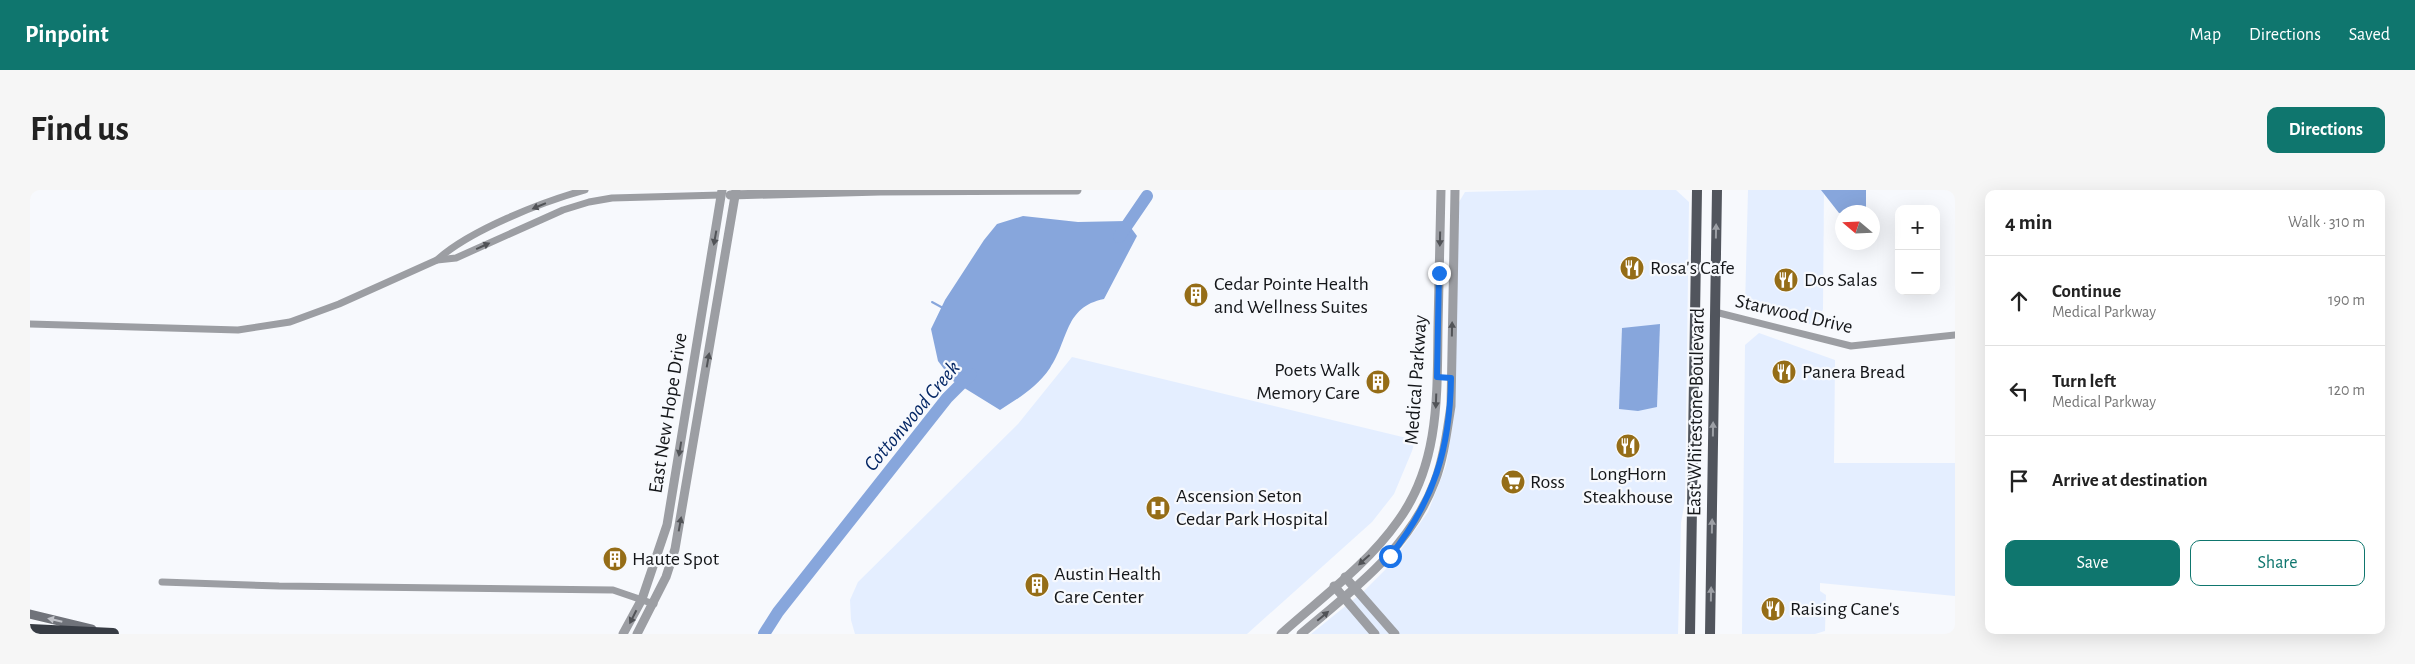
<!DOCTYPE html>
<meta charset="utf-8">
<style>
:root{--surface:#fff;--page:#f6f6f6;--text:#222;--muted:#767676;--line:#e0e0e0;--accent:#0f766e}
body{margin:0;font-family:"Alegreya Sans",sans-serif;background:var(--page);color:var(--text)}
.controls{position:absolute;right:15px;top:15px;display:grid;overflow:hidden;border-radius:10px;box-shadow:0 5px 20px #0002}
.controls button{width:45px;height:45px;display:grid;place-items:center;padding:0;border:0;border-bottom:1px solid var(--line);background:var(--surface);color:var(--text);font:25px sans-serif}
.compass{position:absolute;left:1805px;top:15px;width:45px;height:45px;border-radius:50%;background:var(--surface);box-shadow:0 5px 20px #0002;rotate:289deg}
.stop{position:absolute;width:15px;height:15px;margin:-11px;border:4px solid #1a73e8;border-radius:50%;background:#fff}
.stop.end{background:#1a73e8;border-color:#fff;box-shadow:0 1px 5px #0008}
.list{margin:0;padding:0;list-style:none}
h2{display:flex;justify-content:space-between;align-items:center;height:65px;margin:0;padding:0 20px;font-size:21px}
h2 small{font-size:16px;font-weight:400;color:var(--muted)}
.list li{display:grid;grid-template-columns:32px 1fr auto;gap:15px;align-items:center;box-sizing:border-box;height:90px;padding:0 20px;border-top:1px solid var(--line)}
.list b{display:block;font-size:19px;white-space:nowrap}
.list p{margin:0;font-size:16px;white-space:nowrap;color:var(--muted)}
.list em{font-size:16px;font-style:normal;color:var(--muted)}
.actions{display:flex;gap:10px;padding:15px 20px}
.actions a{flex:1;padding:11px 0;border:1px solid var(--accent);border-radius:10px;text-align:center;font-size:18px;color:var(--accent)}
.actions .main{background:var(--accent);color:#fff}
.icon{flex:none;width:28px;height:28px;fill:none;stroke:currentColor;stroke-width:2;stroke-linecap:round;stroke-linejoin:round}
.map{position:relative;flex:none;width:1925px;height:444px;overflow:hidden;border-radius:10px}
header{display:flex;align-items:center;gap:30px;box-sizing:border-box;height:70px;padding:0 25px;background:var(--accent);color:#fff}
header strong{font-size:24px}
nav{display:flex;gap:28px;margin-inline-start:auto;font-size:18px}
.intro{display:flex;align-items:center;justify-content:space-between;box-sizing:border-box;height:120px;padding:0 30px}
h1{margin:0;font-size:35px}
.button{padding:12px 22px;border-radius:10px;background:var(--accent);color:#fff;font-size:18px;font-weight:700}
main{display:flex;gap:30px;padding:0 30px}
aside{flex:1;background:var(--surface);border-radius:10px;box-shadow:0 5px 20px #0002}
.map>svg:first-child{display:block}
.built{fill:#e4eeff}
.water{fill:#87a6dc}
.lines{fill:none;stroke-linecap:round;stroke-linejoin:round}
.stream{stroke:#87a6dc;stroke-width:2}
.river{stroke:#87a6dc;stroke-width:12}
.minor{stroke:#9c9ea3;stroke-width:7}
.tertiary{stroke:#9c9ea3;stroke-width:9}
.secondary{stroke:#70737a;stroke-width:9}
.primary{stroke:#51555d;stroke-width:10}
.motorway{stroke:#373c44;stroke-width:12}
.oneway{fill:#515357}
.oneway2{fill:#9c9fa5}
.oneway3{fill:#c1c3c9}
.route{stroke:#1a73e8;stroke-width:6}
.labels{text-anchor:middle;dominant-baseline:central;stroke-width:4.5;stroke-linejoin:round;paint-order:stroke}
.poi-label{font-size:20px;fill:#141619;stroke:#f7f9fd;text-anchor:start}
.street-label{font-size:20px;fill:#141619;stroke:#f7f9fd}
.water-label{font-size:21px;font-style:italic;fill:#052765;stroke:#f7f9fd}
</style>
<header>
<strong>Pinpoint</strong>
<nav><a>Map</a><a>Directions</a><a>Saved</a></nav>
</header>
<div class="intro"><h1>Find us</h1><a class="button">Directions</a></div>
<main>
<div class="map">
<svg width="1925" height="444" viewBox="0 0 1925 444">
<rect width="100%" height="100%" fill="#f7f9fd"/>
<g class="built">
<path d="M1516,0h130l13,12 -4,299 -4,22 -3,111h-367l53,-43 25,-25 39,-54 18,-46 8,-49 5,-215 6,-10z"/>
<path d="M1718,0h76l-1,119 -6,17 -72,-19z"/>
<path d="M1729,143l76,27 -1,103h121v133l-135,-13v8l6,4 -1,36 -10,3h-73l3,-289z"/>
<path d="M1042,167l343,83 -3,11 -18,43 -22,28 -125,112h-392l-4,-14 -1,-20 8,-18 160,-158z"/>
</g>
<g class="water">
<path d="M1791,0h45v21l-27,2z"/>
<path d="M993,26l55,6 48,-1 11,15 -33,63c-40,8 -35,41 -54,69 -13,19 -31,30 -50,42l-47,-29 -15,-20 -7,-32 14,-29 39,-60 13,-16z"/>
<path d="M1630,134l-3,83 -19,4 -19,-2 3,-81z"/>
</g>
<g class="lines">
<path class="stream" d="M902,112l11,6"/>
<g class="river">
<path d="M1089,47l28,-41"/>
<path d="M734,444l14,-22 169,-214 24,-24"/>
</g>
<g class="minor">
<path d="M407,70c33,-30 105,-58 148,-70"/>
<path d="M1685,122l136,34 104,-11"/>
<path d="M0,134l208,6 52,-8 49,-18 98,-44 19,-2 107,-48 26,-8 23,-4 109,-3"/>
<path d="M132,392l117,4 334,4 41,14"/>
</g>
<g class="tertiary">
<path d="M700,5l150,-4 197,-1"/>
<path d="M1315,387l50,57"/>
<path d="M1304,396l41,48"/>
<path d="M593,444l19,-35 25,-74 55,-335"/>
<path d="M607,444l29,-57 9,-28 61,-359"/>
<path d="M1251,444c40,-36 86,-69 117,-113 42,-57 39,-127 40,-194 1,-46 2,-91 3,-137"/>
<path d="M1271,444c53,-45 109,-86 134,-153 9,-24 12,-50 16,-75l4,-216"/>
</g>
<path class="secondary" d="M0,424l62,15"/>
<g class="primary">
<path d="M1660,444l7,-444"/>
<path d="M1680,444l7,-444"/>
</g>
<path class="motorway" d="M0,440l83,4"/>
</g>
<defs><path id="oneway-solid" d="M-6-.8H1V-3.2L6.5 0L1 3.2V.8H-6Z" transform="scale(1.25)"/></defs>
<g class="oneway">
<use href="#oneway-solid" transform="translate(509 16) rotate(157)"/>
<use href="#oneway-solid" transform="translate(685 48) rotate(100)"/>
<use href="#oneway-solid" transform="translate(1410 49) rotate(91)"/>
<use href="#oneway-solid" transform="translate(453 56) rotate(-24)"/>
<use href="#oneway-solid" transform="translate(1422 139) rotate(-89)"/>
<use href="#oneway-solid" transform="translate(678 170) rotate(-80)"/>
<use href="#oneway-solid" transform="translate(1406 211) rotate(92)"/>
<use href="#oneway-solid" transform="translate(650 259) rotate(99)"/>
<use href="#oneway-solid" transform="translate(650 334) rotate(-80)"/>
<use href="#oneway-solid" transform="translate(1334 370) rotate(138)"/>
<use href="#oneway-solid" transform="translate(1293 426) rotate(-40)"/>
<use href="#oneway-solid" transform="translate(603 427) rotate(117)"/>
</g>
<g class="oneway2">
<use href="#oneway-solid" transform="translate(1686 41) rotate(-89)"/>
<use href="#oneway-solid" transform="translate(1683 239) rotate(-89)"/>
<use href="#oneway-solid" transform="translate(1682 336) rotate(-89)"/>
<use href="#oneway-solid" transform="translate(1681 404) rotate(-89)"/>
</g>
<use class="oneway3" href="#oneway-solid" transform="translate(25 430) rotate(-167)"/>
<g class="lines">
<path class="route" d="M1360,366c44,-55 60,-107 61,-178l-14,-1 2,-104"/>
</g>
<defs>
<symbol id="restaurant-disc" viewBox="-11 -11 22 22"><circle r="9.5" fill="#956d17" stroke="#f7f9fd"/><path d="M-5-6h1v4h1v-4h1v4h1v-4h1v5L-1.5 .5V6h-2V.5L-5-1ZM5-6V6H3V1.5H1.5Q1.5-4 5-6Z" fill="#fff"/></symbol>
<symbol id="building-disc" viewBox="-11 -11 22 22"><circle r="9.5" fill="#956d17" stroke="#f7f9fd"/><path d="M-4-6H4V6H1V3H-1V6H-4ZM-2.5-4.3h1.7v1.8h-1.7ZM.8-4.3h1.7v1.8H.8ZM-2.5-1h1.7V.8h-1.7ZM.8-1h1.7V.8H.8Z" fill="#fff"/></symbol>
<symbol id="supermarket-disc" viewBox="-11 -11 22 22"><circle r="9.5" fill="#956d17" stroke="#f7f9fd"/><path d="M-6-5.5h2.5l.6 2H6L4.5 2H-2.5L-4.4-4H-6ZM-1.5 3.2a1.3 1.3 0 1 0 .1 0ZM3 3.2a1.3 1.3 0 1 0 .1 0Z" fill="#fff"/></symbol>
<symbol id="hospital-disc" viewBox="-11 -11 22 22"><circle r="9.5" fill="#956d17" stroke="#f7f9fd"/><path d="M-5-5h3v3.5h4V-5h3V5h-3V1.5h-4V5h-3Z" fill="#fff"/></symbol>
</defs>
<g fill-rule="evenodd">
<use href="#restaurant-disc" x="1588" y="64" width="28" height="28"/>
<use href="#restaurant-disc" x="1742" y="76" width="28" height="28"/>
<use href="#building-disc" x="1152" y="91" width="28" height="28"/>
<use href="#restaurant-disc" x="1740" y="168" width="28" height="28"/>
<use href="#building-disc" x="1334" y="178" width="28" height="28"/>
<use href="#restaurant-disc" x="1584" y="242" width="28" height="28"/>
<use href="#supermarket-disc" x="1469" y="278" width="28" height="28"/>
<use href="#hospital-disc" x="1114" y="304" width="28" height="28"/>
<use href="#building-disc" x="571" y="355" width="28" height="28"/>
<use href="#building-disc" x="993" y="381" width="28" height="28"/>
<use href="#restaurant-disc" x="1729" y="405" width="28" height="28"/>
</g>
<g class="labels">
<g class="poi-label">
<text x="1620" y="78">Rosa's Cafe</text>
<text x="1774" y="90">Dos Salas</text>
<text x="1184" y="94">Cedar Pointe Health<tspan x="1184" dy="23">and Wellness Suites</tspan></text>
<text x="1330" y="180" text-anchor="end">Poets Walk<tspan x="1330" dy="23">Memory Care</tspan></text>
<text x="1772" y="182">Panera Bread</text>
<text x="1598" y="284" text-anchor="middle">LongHorn<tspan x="1598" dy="23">Steakhouse</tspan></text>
<text x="1500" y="292">Ross</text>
<text x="1146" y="306">Ascension Seton<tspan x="1146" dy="23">Cedar Park Hospital</tspan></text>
<text x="602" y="369">Haute Spot</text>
<text x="1024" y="384">Austin Health<tspan x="1024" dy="23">Care Center</tspan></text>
<text x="1760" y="419">Raising Cane's</text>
</g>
<g class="street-label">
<text transform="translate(1764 124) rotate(13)">Starwood Drive</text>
<text transform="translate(1386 190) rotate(-86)">Medical Parkway</text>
<text transform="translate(1666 222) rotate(-89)">East Whitestone Boulevard</text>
<text transform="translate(638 223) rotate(-81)">East New Hope Drive</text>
</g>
<g class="water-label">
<text transform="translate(882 226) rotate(-50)">Cottonwood Creek</text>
</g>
</g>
</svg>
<div class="controls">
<button>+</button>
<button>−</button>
</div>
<svg class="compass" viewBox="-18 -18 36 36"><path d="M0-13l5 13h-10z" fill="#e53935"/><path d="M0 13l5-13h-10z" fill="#767676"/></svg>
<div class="stop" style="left:1360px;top:366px"></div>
<div class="stop end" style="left:1409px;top:83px"></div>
</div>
<aside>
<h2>4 min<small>Walk · 310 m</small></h2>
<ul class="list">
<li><svg class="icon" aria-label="ahead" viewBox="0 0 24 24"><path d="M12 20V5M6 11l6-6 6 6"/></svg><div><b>Continue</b><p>Medical Parkway</p></div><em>190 m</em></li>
<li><svg class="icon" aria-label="left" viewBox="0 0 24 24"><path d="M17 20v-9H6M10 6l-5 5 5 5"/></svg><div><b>Turn left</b><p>Medical Parkway</p></div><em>120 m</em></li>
<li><svg class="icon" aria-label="arrive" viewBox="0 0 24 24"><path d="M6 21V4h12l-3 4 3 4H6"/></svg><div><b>Arrive at destination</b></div></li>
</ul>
<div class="actions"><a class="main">Save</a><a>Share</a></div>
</aside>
</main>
